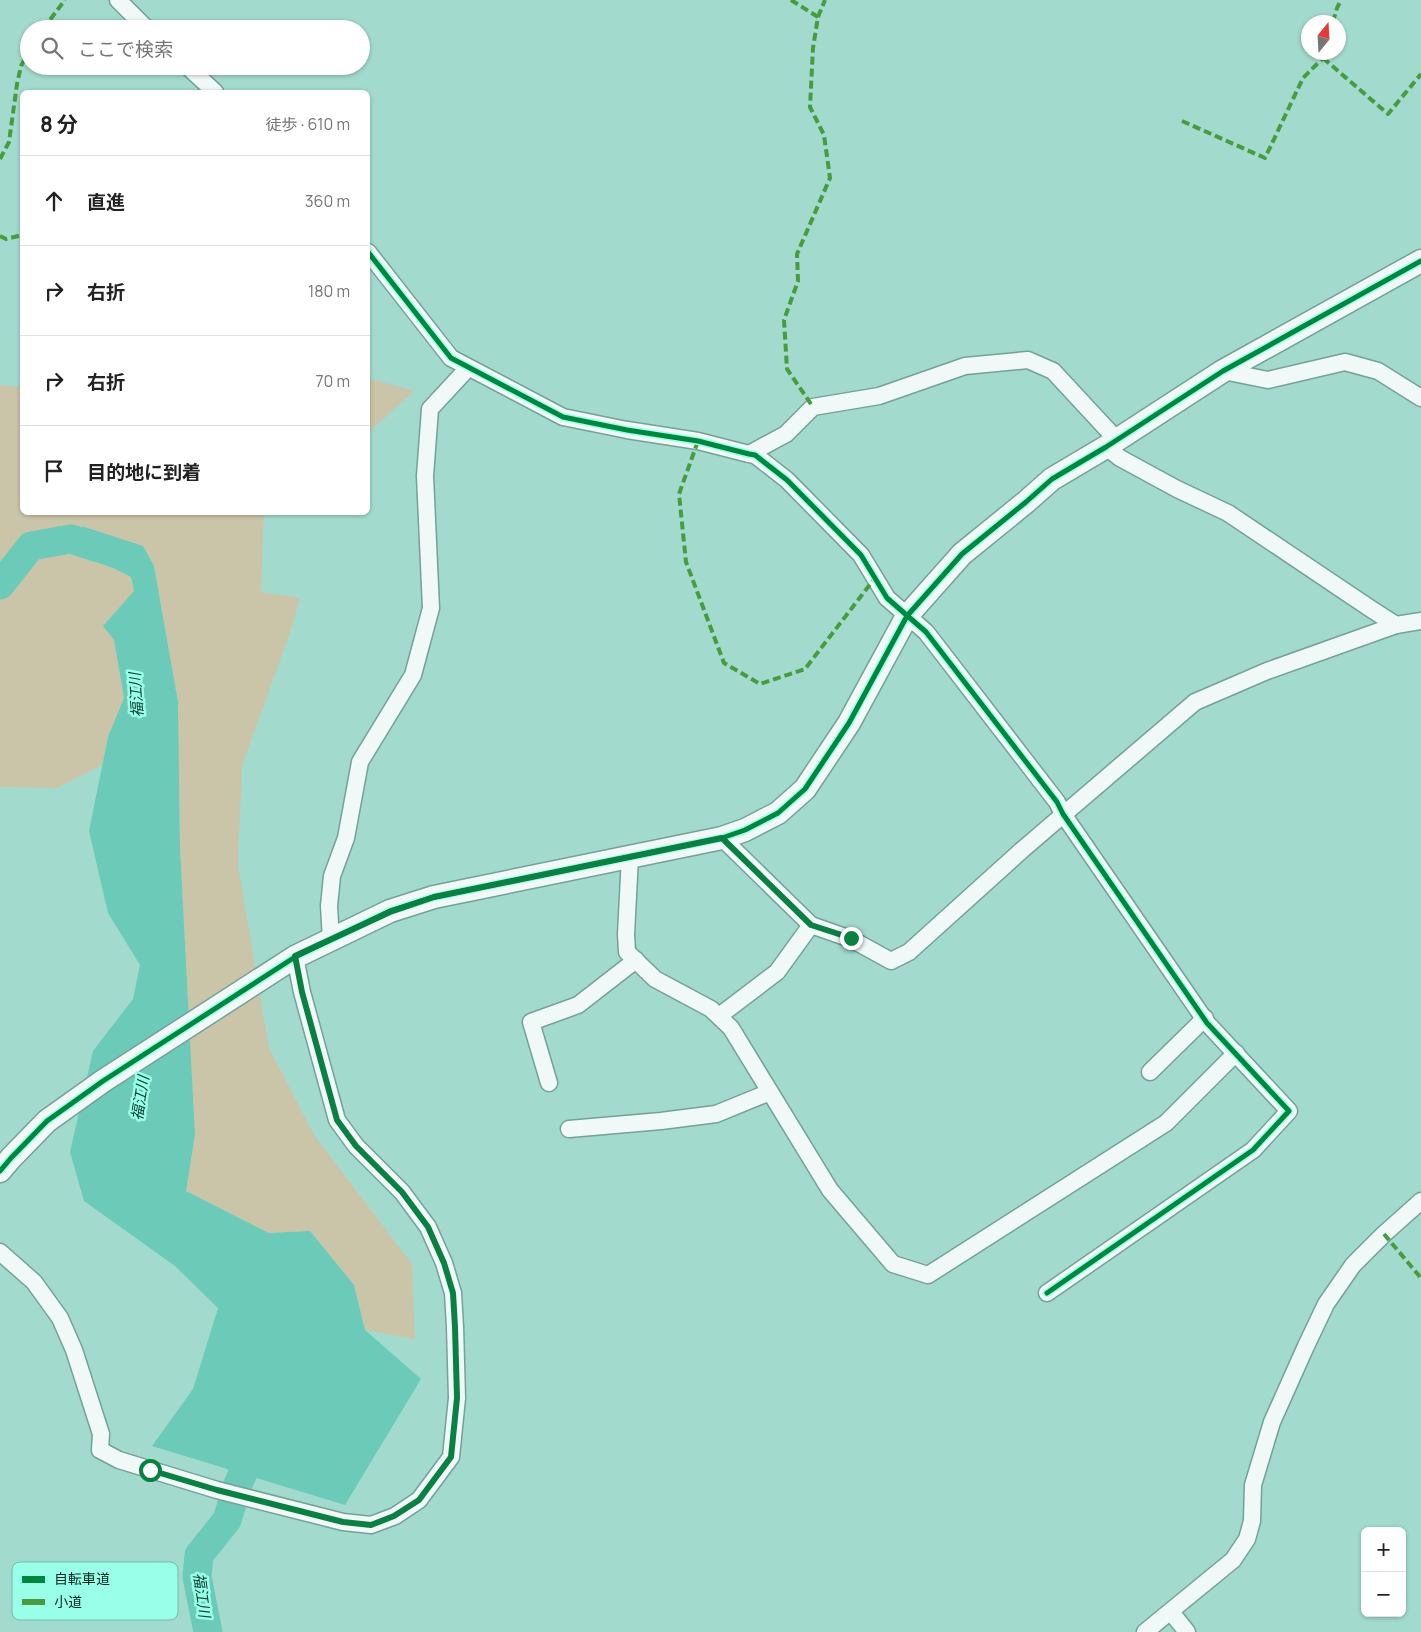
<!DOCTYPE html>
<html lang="ja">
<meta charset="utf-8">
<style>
:root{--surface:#fff;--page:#f6f6f6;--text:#222;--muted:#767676;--line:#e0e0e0}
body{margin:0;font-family:Manrope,"Noto Sans JP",sans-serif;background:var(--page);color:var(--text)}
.controls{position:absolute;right:15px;bottom:15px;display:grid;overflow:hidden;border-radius:8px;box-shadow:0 1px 4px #0004}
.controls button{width:45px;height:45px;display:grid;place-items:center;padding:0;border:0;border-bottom:1px solid var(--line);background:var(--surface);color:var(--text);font:25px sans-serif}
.compass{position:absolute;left:1301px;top:15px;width:45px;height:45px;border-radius:50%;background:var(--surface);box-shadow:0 1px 4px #0004;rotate:18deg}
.stop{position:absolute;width:15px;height:15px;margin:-11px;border:4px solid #0b8043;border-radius:50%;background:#fff}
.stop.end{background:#0b8043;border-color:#fff;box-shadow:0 1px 5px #0008}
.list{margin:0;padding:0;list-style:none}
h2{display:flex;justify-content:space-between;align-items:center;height:65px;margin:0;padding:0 20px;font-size:21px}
h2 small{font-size:16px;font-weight:400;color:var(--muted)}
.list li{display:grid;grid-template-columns:32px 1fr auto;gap:15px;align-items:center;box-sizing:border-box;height:90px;padding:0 20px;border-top:1px solid var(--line)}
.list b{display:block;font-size:19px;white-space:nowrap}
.list em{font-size:16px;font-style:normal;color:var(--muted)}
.icon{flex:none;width:28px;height:28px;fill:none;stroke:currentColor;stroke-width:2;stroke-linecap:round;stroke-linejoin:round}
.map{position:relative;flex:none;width:1421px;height:1632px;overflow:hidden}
.search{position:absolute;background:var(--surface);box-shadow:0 1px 4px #0004;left:20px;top:20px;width:350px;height:55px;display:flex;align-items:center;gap:12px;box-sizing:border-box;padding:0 18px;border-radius:28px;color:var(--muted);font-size:19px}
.panel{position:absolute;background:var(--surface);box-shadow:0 1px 4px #0004;left:20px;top:90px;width:350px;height:425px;border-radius:8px}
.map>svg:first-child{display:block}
.green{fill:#cac5a9}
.water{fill:#6ccbb8}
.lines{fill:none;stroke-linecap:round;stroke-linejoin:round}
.river{stroke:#6ccbb8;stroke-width:29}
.street-casing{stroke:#74a198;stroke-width:19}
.secondary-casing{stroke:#74a198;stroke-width:25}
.street{stroke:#f1f9f8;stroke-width:16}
.secondary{stroke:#f1f9f8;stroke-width:22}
.quiet{stroke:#479c3f;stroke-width:4;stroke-dasharray:8 4;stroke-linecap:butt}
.cycleway-casing{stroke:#99ffe8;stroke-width:8}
.cycleway{stroke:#00873e;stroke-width:5}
.route{stroke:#0b8043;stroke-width:6}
.labels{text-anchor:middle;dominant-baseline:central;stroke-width:5;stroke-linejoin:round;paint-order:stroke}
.water-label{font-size:15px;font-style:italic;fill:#104339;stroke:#99ffe8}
.key{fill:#99ffe8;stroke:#6dbeac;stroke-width:1}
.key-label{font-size:14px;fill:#052721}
</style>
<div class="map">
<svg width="1421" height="1632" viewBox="0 0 1421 1632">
<rect width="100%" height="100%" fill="#a3dace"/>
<g class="green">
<path d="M368,378l46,13 -46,42z"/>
<path d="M0,385l22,2v125l242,1 -3,79 39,6 -9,32 -49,136 -4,99 31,183 45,87 98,129 3,75 -50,-9 -11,-45 -44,-54 -41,2 -83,-42 9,-56 -15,-287 -2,-146 -24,-136 -105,-31 35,23 29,10 18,9 4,14 -32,35 11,14 10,58 -16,39 -6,28 -45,23 -57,-1z"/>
</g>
<path class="water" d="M58,526l27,1 58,19 11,20 24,136 2,146 15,287 -9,56 83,42 41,-2 44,54 11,45 56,49 -76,126 -193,-59 41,-57 25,-81 -43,-42 -91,-65 -14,-49 23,-101 40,-52 7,-34 -32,-52 -19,-82 19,-94 16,-39 -10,-58 -11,-14 31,-35 -3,-14 -18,-9 -29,-10 -35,-23z"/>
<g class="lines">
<g class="river">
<path d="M0,585l31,-39 40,-7 24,8"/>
<path d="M208,1632l-11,-55 2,-22 28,-35 11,-36 21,-46"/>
</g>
<defs>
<g id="street">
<path d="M118,0l29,29"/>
<path d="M187,66l28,26"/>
<path d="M368,252l83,106 112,59 64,13 71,11 51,13 6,1 32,25 74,75 26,43 39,34 131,170 6,12 144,209 82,88 -36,39 -206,143"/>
<path d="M1223,371l45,9 77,-18 33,9 43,27"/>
<path d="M1106,447l14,11 57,31 51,24 143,96 25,16"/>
<path d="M749,454l37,-20 27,-27 66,-11 86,-30 63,-6 25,11 64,69"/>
<path d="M722,838l89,87 40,14 40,22 18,-9 113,-102 173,-148 72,-31 129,-46 25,-4"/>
<path d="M630,857l-4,77 1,18 28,27 56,30 20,19 99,162 63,74 35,11 238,-152 70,-70"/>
<path d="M331,940l-2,-34 3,-30 14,-38 14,-76 53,-87 18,-67 -6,-132 5,-67 38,-41"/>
<path d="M719,1016l58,-44 34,-47"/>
<path d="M1150,1072l55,-54"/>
<path d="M549,1083l-18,-61 47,-17 58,-45"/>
<path d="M569,1129l92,-8 55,-7 54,-22"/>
<path d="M0,1252l34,30 26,36 14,32 27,84 -1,16 19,10 98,30 126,32 28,3 24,-9 24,-16 32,-43 6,-59 -2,-71 -2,-34 -9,-30 -16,-36 -26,-35 -46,-46 -19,-26 -35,-128 -7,-35"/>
<path d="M1171,1612l16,20"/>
<path d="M1145,1632l88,-72 14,-21 5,-18 1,-36 19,-63 34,-76 20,-42 27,-39 31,-31 37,-33"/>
</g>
<path id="secondary" d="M0,1171l11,-13 36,-37 56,-40 192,-124 95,-46 44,-14 288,-59 23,-8 33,-17 27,-24 44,-66 58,-107 55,-62 64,-52 26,-23 54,-32 117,-76 198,-110"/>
</defs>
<use href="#street" class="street-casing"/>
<use href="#secondary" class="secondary-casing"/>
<use href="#street" class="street"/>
<use href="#secondary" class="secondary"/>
<g class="quiet">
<path d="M791,0l27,17 -5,31 -3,59 14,28 6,43 -33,76 1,27 -14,39 3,49 26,38"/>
<path d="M818,17l7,-17"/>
<path d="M1333,22l4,-14 4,-8"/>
<path d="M43,29l22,-29"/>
<path d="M1323,58l65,56 33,-40"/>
<path d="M1182,121l83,37 38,-80 20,-20 1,-6"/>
<path d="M0,159l9,-17 8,-58 4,-18 8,-15"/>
<path d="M0,236l6,3 16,-4"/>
<path d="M698,441l-19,53 7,68 38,101 36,21 45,-15 70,-91"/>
<path d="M1384,1234l37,44"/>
</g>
<defs>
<g id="cycleway">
<path d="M368,252l83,106 112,59 64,13 71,11 51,13 6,1 32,25 74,75 26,43 39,34 131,170 6,12 144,209 82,88 -36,39 -206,143"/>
<path d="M0,1171l11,-13 36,-37 56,-40 192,-124 95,-46 44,-14 288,-59 23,-8 33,-17 27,-24 44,-66 58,-107 55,-62 64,-52 26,-23 54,-32 117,-76 198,-110"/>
</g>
</defs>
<use href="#cycleway" class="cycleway-casing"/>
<use href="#cycleway" class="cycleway"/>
</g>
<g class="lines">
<path class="route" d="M150,1470l67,20 126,32 28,3 23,-9 25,-16 32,-43 6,-59 -2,-71 -2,-34 -9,-30 -16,-36 -26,-35 -46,-46 -19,-26 -35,-128 -7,-36 95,-44 44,-15 288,-59 89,87 40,13"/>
</g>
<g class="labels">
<g class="water-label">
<text transform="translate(136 695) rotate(-94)">福江川</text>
<text transform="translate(140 1098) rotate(-81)">福江川</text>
<text transform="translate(202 1595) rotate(82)">福江川</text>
</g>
</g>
<rect x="12" y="1562" width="166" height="58" rx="8" class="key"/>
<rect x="22" y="1576" width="23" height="7" fill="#00873e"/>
<rect x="22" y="1599" width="23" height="6" fill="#479c3f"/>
<g class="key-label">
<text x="54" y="1584">自転車道</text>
<text x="54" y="1607">小道</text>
</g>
</svg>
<div class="controls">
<button>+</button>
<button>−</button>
</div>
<svg class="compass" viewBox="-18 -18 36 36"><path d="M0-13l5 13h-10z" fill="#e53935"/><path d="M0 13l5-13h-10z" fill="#767676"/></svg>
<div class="stop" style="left:150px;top:1470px"></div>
<div class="stop end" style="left:851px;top:938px"></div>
<div class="search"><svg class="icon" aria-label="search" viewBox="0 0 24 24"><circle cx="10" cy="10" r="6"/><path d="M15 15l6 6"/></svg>ここで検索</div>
<section class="panel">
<h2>8 分<small>徒歩 · 610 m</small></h2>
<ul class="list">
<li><svg class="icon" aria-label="ahead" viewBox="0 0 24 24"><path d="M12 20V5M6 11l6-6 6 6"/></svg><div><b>直進</b></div><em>360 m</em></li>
<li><svg class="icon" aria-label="right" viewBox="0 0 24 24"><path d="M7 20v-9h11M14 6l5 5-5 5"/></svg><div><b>右折</b></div><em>180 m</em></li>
<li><svg class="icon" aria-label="right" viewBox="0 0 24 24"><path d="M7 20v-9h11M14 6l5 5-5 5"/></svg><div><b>右折</b></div><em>70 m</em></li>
<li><svg class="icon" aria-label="arrive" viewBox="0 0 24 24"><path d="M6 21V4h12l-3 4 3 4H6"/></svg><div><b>目的地に到着</b></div></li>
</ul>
</section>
</div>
